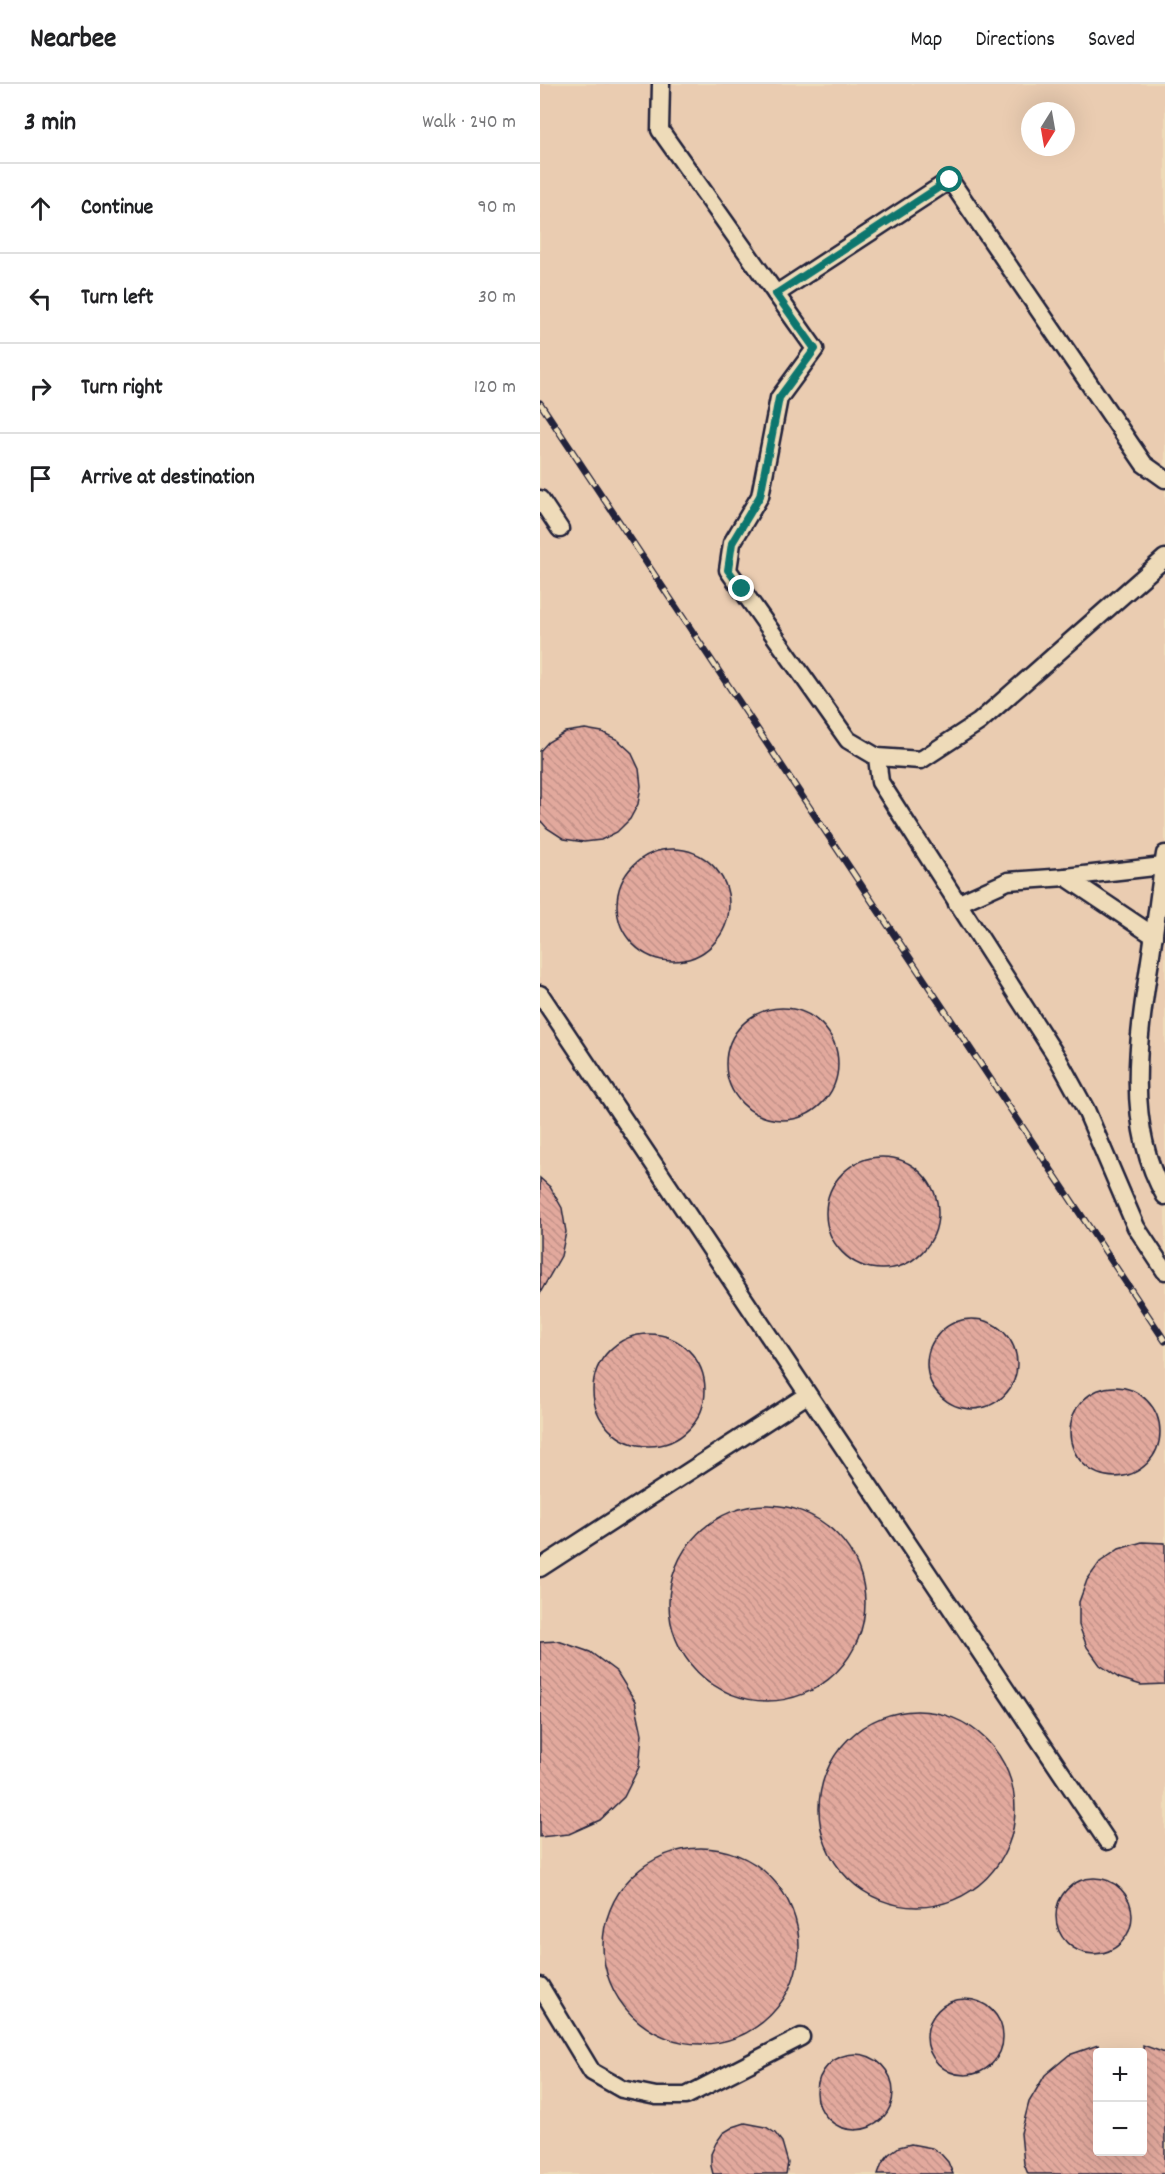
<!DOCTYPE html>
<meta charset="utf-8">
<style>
:root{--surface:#fff;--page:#f2f2f2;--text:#202124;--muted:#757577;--line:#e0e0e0}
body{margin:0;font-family:Dekko,sans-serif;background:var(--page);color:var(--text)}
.controls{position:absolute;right:18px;bottom:18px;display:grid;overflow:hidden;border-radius:6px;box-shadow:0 6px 24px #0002}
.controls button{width:54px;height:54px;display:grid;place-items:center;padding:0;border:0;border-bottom:2px solid var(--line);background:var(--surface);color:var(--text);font:30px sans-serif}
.compass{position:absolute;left:481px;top:18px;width:54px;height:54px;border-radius:50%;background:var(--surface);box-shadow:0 6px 24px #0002;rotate:191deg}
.stop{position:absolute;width:18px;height:18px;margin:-14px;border:4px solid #0f766e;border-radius:50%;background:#fff}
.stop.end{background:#0f766e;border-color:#fff;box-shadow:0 2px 6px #0008}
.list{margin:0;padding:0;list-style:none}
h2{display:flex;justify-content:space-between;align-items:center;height:78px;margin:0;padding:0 24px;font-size:26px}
h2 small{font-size:20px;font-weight:400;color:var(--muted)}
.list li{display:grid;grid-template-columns:39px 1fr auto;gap:18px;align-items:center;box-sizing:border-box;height:90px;padding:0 24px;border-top:2px solid var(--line)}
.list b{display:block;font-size:22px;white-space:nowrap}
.list em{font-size:20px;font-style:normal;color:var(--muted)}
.icon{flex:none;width:33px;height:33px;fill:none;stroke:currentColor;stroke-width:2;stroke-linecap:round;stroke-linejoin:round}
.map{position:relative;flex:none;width:625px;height:2090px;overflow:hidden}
header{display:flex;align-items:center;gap:36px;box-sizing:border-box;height:84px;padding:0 30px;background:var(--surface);border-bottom:2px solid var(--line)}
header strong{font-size:28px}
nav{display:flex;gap:33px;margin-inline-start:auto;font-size:21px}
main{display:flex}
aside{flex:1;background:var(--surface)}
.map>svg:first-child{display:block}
.built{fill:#eaccb1;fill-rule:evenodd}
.building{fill:url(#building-back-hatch);stroke:#22223b;stroke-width:1.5}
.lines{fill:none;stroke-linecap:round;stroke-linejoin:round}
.minor-casing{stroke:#22223b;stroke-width:21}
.minor{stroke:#eedbb9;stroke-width:16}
.rail-casing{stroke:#22223b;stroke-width:7}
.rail{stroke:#eedbb9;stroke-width:4.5;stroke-dasharray:14;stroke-linecap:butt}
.route{stroke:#0f766e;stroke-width:8}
</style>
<header>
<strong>Nearbee</strong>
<nav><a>Map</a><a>Directions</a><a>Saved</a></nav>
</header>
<main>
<aside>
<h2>3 min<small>Walk · 240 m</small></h2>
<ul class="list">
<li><svg class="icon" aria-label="ahead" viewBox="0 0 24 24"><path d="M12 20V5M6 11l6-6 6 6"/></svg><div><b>Continue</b></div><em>90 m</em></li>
<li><svg class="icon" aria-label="left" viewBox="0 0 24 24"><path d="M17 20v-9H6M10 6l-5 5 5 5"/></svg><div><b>Turn left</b></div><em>30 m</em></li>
<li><svg class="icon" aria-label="right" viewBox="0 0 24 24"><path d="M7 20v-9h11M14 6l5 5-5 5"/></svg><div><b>Turn right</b></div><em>120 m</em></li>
<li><svg class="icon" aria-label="arrive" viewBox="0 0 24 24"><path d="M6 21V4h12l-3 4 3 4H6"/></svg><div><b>Arrive at destination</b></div></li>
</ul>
</aside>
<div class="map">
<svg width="625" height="2090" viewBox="0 0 625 2090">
<defs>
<pattern id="building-back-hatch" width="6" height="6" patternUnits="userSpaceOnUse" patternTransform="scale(1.5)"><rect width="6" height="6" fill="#e2a99d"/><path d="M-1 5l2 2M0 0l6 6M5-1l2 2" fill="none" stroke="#c29188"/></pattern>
</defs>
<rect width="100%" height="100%" fill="#eedbb9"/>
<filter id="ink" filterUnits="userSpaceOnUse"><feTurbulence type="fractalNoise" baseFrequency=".0167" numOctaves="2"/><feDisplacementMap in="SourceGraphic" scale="12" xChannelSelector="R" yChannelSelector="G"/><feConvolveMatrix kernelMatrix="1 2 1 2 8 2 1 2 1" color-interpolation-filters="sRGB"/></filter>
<g filter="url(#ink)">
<path class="built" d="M0,0h625v2090h-625zM490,27h36v36h-36zM558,1968h44v100h-44z"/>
<g class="building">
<path d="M45,645l17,3 16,8 13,12 8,17 2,17 -3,18 -8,15 -13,13 -16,8 -17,2 -20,-3 -17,-11 -7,-8v-69l8,-9 17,-10z"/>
<circle cx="133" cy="821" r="56"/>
<circle cx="242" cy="980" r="56"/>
<circle cx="342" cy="1129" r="56"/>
<path d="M0,1094l10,9 12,21 4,24 -5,24 -21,37z"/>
<circle cx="432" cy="1280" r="45"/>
<circle cx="109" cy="1306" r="56"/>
<circle cx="575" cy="1348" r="45"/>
<circle cx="227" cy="1519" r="98"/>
<path d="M602,1458l23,1v141l-24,1 -22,-7 -19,-13 -13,-18 -8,-22v-23l8,-22 13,-18 19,-13z"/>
<path d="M18,1557l32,11 27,20 18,29 7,33 -3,33 -15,30 -24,23 -31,14 -29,3v-195z"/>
<circle cx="377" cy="1725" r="98"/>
<circle cx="161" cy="1862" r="98"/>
<circle cx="554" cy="1832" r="38"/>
<circle cx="425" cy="1953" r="38"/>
<path d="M558,1961v106h45v-106l22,8v121h-137l-4,-10 -3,-31 8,-31 16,-27 24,-20z"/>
<circle cx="315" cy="2008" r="38"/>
<path d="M205,2039l21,4 9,6 7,9 6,21 -2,11h-73l-2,-8v-12l5,-11 7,-10 10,-6z"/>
<path d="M371,2060l21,4 9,6 7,8 5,12h-75l4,-11 7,-9 10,-7z"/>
</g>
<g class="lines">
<defs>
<g id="minor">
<path d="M121,0l-1,46 155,219 -36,49 -19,98 -28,47 -4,27 120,170 29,17 44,3 58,-38 186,-164"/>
<path d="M236,210l174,-114 194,284 21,15"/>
<path d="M0,415l20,30"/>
<path d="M337,673l3,25 178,277 28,51 50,117 29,44"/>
<path d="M625,770c-5,33 -9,67 -14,100 -12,78 -28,170 14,242"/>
<path d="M417,820l51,-23 58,-4"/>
<path d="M614,852l-88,-59 97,-11"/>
<path d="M0,910l567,847"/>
<path d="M0,1484l267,-173"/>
<path d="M0,1902l52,86 30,17 34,7h30l115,-59"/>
</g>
</defs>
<use href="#minor" class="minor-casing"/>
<use href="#minor" class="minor"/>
<defs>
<path id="rail" d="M0,319l625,938"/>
</defs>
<use href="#rail" class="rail-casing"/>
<use href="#rail" class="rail"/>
</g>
</g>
<g class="lines" filter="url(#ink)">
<path class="route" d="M202,505l-14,-19 4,-27 28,-47 19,-98 36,-49 -39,-55 174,-114"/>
</g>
</svg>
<div class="controls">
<button>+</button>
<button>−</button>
</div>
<svg class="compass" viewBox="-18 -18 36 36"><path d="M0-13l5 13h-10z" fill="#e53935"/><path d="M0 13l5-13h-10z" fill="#757577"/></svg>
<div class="stop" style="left:410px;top:96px"></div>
<div class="stop end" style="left:202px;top:505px"></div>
</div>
</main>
